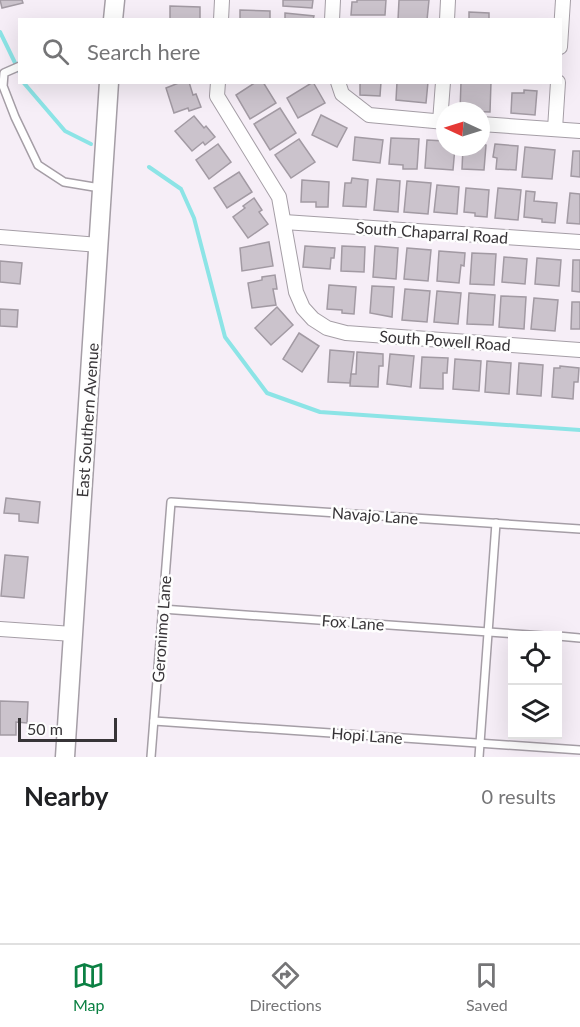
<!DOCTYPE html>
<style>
:root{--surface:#fff;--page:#f2f2f2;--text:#202124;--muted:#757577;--line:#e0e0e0;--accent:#0b8043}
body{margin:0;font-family:Lato,sans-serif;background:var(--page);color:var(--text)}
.controls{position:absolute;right:18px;bottom:18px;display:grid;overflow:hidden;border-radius:0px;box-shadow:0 6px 24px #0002}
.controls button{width:54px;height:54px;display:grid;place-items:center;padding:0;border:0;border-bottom:2px solid var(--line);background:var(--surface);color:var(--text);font:30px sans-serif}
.compass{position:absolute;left:436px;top:102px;width:54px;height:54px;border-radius:50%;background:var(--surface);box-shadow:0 6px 24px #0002;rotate:274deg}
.scale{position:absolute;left:18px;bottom:15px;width:99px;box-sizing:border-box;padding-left:6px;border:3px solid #373437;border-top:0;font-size:16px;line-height:21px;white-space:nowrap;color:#373437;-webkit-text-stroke:4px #fefefe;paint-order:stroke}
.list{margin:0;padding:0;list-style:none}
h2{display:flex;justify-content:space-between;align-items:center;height:78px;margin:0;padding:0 24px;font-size:26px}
h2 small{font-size:20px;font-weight:400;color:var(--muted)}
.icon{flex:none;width:33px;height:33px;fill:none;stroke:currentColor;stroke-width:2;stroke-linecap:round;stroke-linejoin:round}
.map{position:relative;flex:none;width:580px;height:757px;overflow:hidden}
.search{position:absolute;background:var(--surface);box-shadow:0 6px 24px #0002;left:18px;right:18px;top:18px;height:66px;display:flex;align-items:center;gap:15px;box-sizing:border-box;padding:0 21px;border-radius:0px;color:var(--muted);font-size:22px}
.sheet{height:186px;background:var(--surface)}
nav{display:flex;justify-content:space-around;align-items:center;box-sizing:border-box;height:84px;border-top:2px solid var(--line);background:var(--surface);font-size:16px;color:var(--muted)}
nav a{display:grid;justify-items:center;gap:3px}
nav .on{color:var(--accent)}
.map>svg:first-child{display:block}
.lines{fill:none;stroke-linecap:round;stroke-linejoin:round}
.stream{stroke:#8ce4e6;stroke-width:4}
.building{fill:#cbc3cc;stroke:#a29aa3;stroke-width:1.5}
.lane-casing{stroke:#a59ea6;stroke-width:10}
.street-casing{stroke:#a59ea6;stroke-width:16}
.secondary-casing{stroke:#a59ea6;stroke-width:21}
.lane{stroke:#fff;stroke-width:7}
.street{stroke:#fff;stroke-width:14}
.secondary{stroke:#fff;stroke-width:18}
.labels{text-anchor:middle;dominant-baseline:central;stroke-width:5;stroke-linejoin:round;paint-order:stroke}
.street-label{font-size:16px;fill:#373437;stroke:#fefefe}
</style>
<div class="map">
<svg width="580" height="757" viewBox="0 0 580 757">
<rect width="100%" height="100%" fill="#f6eef7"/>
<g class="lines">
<g class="stream">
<path d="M0,32l20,41"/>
<path d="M23,82l42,49 26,13"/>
<path d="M149,167l32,22 13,29 31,119 42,56 53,19 260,18"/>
</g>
</g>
<g class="building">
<path d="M0,0h22l1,3 -21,5z"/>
<path d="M283,0h30l-1,8 -29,-2z"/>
<path d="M357,0h29l-1,15h-34l1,-13h5z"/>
<path d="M399,0h30l-2,20h-29z"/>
<path d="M170,6l30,1v13h-30z"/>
<path d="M240,10l30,1v9h-30z"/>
<path d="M469,12l20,1v7h-20z"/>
<path d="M285,13l29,3 -1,4h-28z"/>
<path d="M181,82h8l4,13 3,-1 5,13 -12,4 -1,-3 -14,5 -8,-25z"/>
<path d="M256,82h7l13,21 -26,16 -14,-24z"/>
<path d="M313,82l12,21 -27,15 -11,-20z"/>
<path d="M360,82h21l-1,14 -20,-1z"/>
<path d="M397,82h31l-2,21 -30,-3z"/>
<path d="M461,82h30l-1,30 -30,-1z"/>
<path d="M524,90l13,1 -2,24 -24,-2 1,-20h12z"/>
<path d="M280,108l16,25 -26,17 -16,-26z"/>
<path d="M321,115l26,13 -10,19 -25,-12z"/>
<path d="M194,116l10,12 2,-2 9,11 -10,8 -2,-3 -11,9 -17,-20z"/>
<path d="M355,137l28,3 -3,23 -27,-3z"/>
<path d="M391,138l28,1 -2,30h-14v-4l-14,-1z"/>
<path d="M299,139l16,23 -24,16 -16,-23z"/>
<path d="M427,140l18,1v6h10l-2,23 -28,-2z"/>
<path d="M218,144l13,18 -22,17 -13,-19z"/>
<path d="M481,144l5,1 -2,25 -22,-1 1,-22h18z"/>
<path d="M495,144l23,2 -2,24 -20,-1 1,-11 -4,-1z"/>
<path d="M525,147l30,3 -3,29 -30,-2z"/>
<path d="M573,151h7v26l-9,-1z"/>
<path d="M239,172l13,20 -25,16 -13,-20z"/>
<path d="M352,178l16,2 -2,27 -23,-1 2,-23h6z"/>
<path d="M377,179l23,2 -2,31 -24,-2z"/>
<path d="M302,180l27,2 -1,25h-12v-5h-15z"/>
<path d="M407,181l24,2 -3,31 -24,-2z"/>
<path d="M437,185l22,2 -2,27 -23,-2z"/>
<path d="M466,188l23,2 -2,27 -12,-1v-3l-11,-1z"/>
<path d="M498,188l23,2 -3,30 -23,-2z"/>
<path d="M526,191l9,1 -1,9 23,2 -2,20 -13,-1v-3l-18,-2z"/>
<path d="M570,193l10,1v30l-13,-1z"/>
<path d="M254,198l8,12 -3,2 9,12 -20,14 -15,-21 12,-9 -2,-2z"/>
<path d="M269,242l4,24 -31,5 -2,-23z"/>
<path d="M305,246l30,2 -1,10h-3l-1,11 -27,-2z"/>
<path d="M342,246l23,1 -1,25 -23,-1z"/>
<path d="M375,246l23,2 -2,31 -23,-2z"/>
<path d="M407,248l24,2 -3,31 -24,-2z"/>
<path d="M439,251l26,2 -1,13 -3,-1 -2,18 -22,-2z"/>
<path d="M472,253l24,1 -2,31 -24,-1z"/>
<path d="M504,257l23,2 -2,25 -23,-2z"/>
<path d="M537,258l24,2 -2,26 -24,-2z"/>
<path d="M573,260h7v32l-8,-1z"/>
<path d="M0,261l22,2 -2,21 -20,-2z"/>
<path d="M275,275l2,14h-4l3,16 -24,3 -4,-25 14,-3v-3z"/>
<path d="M329,285l27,2 -2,27 -12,-1v-3l-15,-1z"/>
<path d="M372,286l22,1 -2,30 -22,-4z"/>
<path d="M405,289l25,2 -3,31 -25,-2z"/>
<path d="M437,291l24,2 -3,31 -24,-2z"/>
<path d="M469,293l26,2 -2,30 -26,-1z"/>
<path d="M501,296l25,1 -2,32 -25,-2z"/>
<path d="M534,298l24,2 -3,31 -24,-2z"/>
<path d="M572,302h8v27h-9z"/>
<path d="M277,307l16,18 -22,20 -16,-17z"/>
<path d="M0,309l18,1 -1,17 -17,-1z"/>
<path d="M299,333l20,13 -17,26 -19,-13z"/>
<path d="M330,350l24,2 -4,31 -22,-1z"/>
<path d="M357,352l26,2v12h-4l-1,21 -28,-1 1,-12h5z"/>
<path d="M390,354l24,2 -3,31 -24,-3z"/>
<path d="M422,357l26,1 -1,15h-4v16l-23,-1z"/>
<path d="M455,359l26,2 -2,30 -26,-2z"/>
<path d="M487,361l24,2 -2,31 -24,-2z"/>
<path d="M519,363l24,2 -2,31 -24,-2z"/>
<path d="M560,366l19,2 -1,14h-4l-1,17 -21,-2 2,-29h6z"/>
<path d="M6,498l34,4 -2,21 -19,-2v-7l-15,-1z"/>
<path d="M5,555l23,2 -4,41 -23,-2z"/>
<path d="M0,701l28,1 -1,21 -11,-1v13h-16z"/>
</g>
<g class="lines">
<defs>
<g id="lane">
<path d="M20,66l-16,7 -1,13 12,31 23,48 26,17 36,6"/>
<path d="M162,609l382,27"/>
<path d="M558,636l22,2"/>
<path d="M154,721l426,29"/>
<path d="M151,757l20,-255 409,27"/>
<path d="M479,757l17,-234"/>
</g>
<g id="street">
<path d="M221,20l1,-20"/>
<path d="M332,20l1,-20"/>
<path d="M447,20l1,-20"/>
<path d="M560,47l3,-47"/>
<path d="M218,82l-1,14 62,101 17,95 7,16 10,11 14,9 19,5 234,17"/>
<path d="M338,82l4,12 27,21 76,7"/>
<path d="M440,122l3,-40"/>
<path d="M481,124l99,7"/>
<path d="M555,129l3,-47"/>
<path d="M284,222l296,20"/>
<path d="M0,237l99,8"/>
<path d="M0,629l73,5"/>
</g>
<g id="secondary">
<path d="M113,20l2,-20"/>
<path d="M65,757l44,-675"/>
</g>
</defs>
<use href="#lane" class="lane-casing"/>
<use href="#street" class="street-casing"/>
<use href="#secondary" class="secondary-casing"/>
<use href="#lane" class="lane"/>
<use href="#street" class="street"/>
<use href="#secondary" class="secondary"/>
</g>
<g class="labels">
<g class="street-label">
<text transform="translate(432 232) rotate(4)">South Chaparral Road</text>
<text transform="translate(445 340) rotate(4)">South Powell Road</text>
<text transform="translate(87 420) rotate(-86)">East Southern Avenue</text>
<text transform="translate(375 515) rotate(4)">Navajo Lane</text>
<text transform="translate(353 622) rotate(4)">Fox Lane</text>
<text transform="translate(161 629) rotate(-86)">Geronimo Lane</text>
<text transform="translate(367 735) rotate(4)">Hopi Lane</text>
</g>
</g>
</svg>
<div class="controls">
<button><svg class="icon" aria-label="locate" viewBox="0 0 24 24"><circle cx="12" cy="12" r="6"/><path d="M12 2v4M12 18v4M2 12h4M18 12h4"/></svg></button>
<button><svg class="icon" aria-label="layers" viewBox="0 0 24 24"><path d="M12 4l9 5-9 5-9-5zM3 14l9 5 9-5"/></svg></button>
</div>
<svg class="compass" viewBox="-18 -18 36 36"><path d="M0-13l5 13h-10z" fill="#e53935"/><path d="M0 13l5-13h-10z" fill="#757577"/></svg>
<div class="scale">50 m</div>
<div class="search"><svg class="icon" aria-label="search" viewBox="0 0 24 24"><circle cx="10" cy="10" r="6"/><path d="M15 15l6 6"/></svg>Search here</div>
</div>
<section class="sheet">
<h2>Nearby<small>0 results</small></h2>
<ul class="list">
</ul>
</section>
<nav>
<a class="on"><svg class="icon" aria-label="map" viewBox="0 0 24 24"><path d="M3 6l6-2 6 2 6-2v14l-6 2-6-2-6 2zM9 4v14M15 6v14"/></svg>Map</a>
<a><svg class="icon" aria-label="directions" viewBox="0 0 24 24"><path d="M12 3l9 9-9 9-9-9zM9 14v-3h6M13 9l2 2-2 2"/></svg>Directions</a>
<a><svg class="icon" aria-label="saved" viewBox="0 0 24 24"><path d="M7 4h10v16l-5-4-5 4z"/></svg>Saved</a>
</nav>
